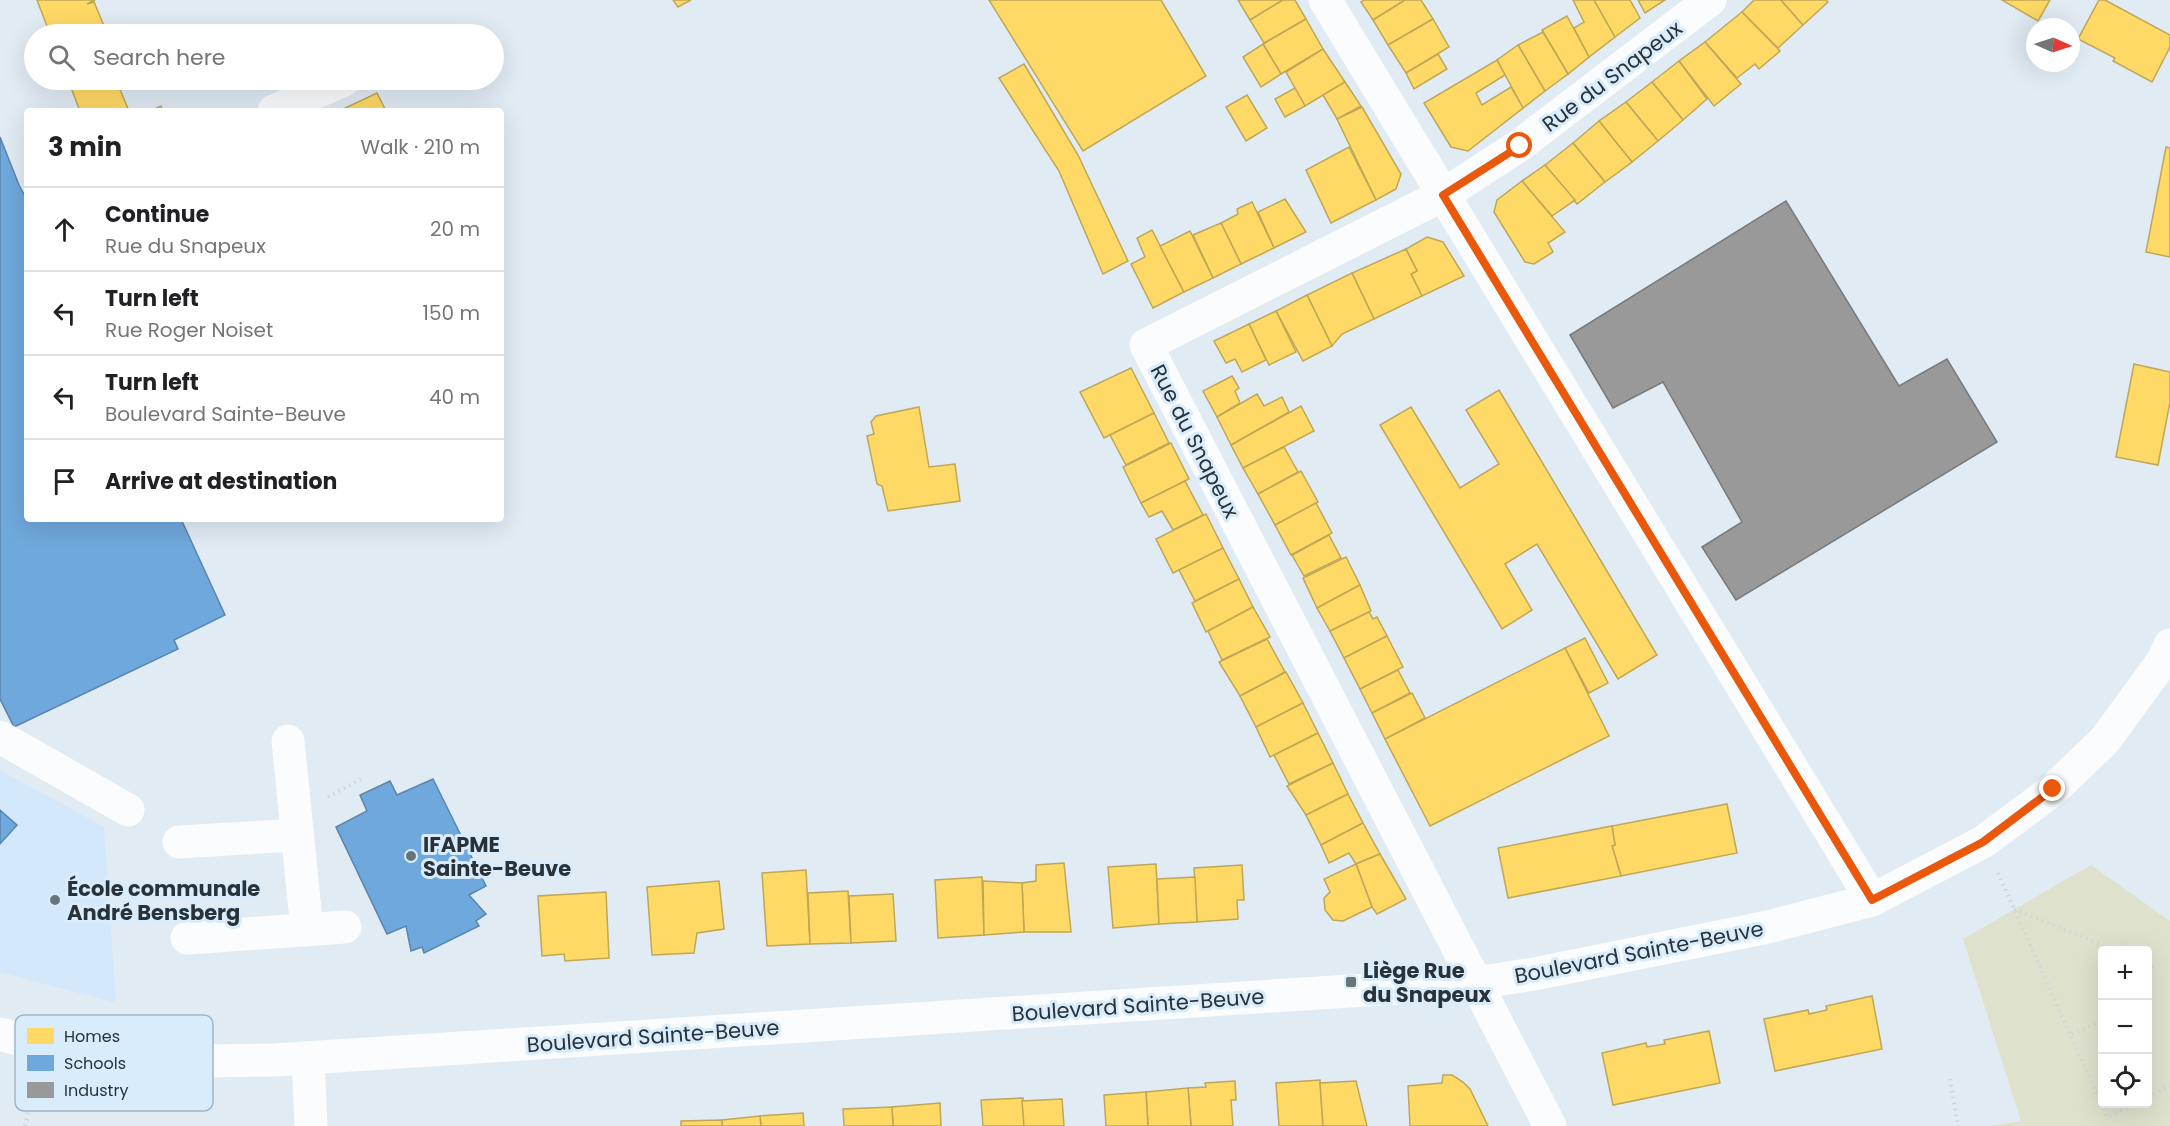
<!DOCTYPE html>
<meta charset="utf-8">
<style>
:root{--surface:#fff;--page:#f6f6f6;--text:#202124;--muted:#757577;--line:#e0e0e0}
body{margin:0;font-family:Poppins,sans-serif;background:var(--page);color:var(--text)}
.controls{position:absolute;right:18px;bottom:18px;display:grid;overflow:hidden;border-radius:6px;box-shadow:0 6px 24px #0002}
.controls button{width:54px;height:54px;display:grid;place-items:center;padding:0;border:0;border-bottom:2px solid var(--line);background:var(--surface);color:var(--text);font:30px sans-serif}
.compass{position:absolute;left:2026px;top:18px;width:54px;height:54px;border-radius:50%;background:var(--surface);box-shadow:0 6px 24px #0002;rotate:93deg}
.stop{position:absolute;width:18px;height:18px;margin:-14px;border:4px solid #ea580c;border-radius:50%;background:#fff}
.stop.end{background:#ea580c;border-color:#fff;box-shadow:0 2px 6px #0008}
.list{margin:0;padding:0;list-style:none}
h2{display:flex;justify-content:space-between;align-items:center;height:78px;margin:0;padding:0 24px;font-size:26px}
h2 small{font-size:20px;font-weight:400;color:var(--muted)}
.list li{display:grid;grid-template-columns:39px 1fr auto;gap:18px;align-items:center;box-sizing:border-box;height:84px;padding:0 24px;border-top:2px solid var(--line)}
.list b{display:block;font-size:22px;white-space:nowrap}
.list p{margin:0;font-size:20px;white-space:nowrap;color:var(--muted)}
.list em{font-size:20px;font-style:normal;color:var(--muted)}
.icon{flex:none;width:33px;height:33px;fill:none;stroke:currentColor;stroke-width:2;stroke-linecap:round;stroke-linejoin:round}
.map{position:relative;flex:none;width:2170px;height:1126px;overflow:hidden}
.search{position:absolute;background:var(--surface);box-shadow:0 6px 24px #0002;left:24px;top:24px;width:480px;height:66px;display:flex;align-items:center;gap:15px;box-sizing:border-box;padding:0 21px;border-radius:33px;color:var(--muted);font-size:22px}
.panel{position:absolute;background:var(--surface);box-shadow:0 6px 24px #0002;left:24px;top:108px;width:480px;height:414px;border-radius:6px}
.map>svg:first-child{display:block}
.built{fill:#d3e8fa}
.green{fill:#dee2cd;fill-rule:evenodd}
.homes{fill:#ffd966;stroke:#bfa758;stroke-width:1.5}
.schools{fill:#6fa8dc;stroke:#5a85ab;stroke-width:1.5}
.industry{fill:#999;stroke:#777a7c;stroke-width:1.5}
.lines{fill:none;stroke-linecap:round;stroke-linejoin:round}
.path{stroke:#d2d5d8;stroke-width:4;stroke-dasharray:1.5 4.5;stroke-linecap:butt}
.minor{stroke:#fafcfd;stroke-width:33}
.route{stroke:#ea580c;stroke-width:8}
.poi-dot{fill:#69737a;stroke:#d9ecfc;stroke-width:2}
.labels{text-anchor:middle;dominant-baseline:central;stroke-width:6;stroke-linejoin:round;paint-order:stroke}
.street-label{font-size:21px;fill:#293239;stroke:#d9ecfc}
.poi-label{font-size:21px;font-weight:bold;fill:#293239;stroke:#d9ecfc;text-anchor:start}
.key{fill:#d9ecfc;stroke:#a4b4c2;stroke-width:1.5}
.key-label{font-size:16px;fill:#293239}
</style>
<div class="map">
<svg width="2170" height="1126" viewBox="0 0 2170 1126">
<rect width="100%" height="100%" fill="#e1ebf4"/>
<path class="built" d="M0,770l104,57 12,176 -116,-31z"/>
<path class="green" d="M2091,865l79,56v205h-179l30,-5 -58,-182zM2102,950h46v154h-46z"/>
<g class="homes">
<path d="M37,0h58l-8,4 7,-2 10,24 -7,4 1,4h-48z"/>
<path d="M673,0h18l-13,7z"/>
<path d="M989,0h172l45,76 -123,75z"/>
<path d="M1238,0h45l-33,20z"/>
<path d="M1283,0h12l11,19 -42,24 -14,-23z"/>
<path d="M1364,0h41l-32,20 -12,-18z"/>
<path d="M1405,0h16l12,19 -45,26 -15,-25z"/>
<path d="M1573,0h21l21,37 -26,20 -15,-29 10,-6z"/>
<path d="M1594,0h36l10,18 -25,19z"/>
<path d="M1638,0h27l-20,13z"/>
<path d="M1754,0h27l22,25 -25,23 -36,-36z"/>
<path d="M1781,0h45l2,2 -25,23z"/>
<path d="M2002,0h48l-12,21z"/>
<path d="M2099,0h6l65,35v12l-18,35 -39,-21 2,-3 -37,-19z"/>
<path d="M1742,12l38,39 -21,18 -4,-5 -18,14 -32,-36z"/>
<path d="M1567,16l22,41 -21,17 -26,-44z"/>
<path d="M1306,19l17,30 -42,25 -18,-30z"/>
<path d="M1433,19l16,28 -43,26 -18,-28z"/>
<path d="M1543,32l25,42 -23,17 -27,-46z"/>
<path d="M1705,42l36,42 -27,22 -35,-45z"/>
<path d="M1263,44l18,30 -20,13 -18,-30z"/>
<path d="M1518,45l27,46 -22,17 -26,-48z"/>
<path d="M1323,49l22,33 -40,24 -19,-34z"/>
<path d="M1438,54l9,15 -33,20 -8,-16z"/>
<path d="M1497,60l8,15 -29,18 6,12 29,-18 12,21 -55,43 -17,-4 -27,-44z"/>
<path d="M1679,61l28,38 -24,21 -31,-38z"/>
<path d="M1024,64l54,91 50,106 -25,13 -44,-103 -60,-93z"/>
<path d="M68,80h48l13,31h-49z"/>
<path d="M1345,82l16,24 -24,13 -14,-24z"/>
<path d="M1652,82l31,38 -25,21 -32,-39z"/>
<path d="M1295,88l10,18 -20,11 -10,-18z"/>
<path d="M377,93l9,18h-47z"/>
<path d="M1247,95l20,33 -21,13 -20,-34z"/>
<path d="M1626,102l32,39 -26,21 -33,-41z"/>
<path d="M161,106l2,5h-13z"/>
<path d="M1362,107l39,67 -5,15 -20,11 -39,-81z"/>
<path d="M1599,121l33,41 -27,20 -32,-39z"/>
<path d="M1573,143l32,39 -28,22 -32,-39z"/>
<path d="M1349,147l27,53 -45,23 -25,-53z"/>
<path d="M2166,147l4,1v109l-24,-5z"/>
<path d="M1545,165l30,35 -23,16 -30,-35z"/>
<path d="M1522,181l43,51 -17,11 5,9 -19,12 -9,-2 -31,-50 3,-12z"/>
<path d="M1285,199l21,33 -32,16 -16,-36z"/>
<path d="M1252,202l22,46 -33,16 -20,-41 17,-9 -1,-5z"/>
<path d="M1221,223l20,41 -28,14 -20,-43z"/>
<path d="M1152,230l32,62 -31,16 -22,-44 14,-7 -8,-19z"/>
<path d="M1190,231l23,47 -29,14 -24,-46z"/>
<path d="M1427,237l16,5 21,34 -42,20 -11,-22 6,-3 -11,-22z"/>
<path d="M1406,249l11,22 -6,3 11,22 -48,23 -22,-46z"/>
<path d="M1352,273l22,46 -32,15 -10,12 -25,-51z"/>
<path d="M1307,295l25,51 -29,15 -27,-50z"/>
<path d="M1276,311l20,41 -27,13 -20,-41z"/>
<path d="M1249,324l17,36 -24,12 -7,-13 -9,4 -12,-22z"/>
<path d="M2134,364l36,8v30l-12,63 -42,-8z"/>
<path d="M1131,368l23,45 -50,25 -24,-46z"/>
<path d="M1232,376l7,12 -4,3 5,12 -23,14 -14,-26z"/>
<path d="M1499,390l158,265 -39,24 -81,-135 -32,20 27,46 -30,19 -122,-204 31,-18 49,81 39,-24 -33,-54z"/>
<path d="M1257,394l7,12 18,-9 7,15 -58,33 -14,-28z"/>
<path d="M1301,406l13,25 -71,37 -12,-23z"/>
<path d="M919,407l10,60 26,-3 5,37 -72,10 -6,-25 -5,-2 -10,-48 7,-2 -3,-12 5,-6z"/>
<path d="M1154,413l15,30 -43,22 -16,-30z"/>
<path d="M1171,443l18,36 -48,24 -18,-36z"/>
<path d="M1284,447l14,25 -40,22 -15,-26z"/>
<path d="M1301,471l17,31 -43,23 -17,-31z"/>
<path d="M1185,481l18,34 -30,15 -11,-19 -13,6 -8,-14z"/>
<path d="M1316,503l16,30 -41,22 -16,-30z"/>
<path d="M1206,514l17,34 -50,25 -17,-34z"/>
<path d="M1329,535l12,23 -37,18 -12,-21z"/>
<path d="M1223,548l16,31 -44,22 -16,-31z"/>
<path d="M1346,557l14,28 -43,23 -14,-30z"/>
<path d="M1239,579l14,28 -47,25 -14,-29z"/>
<path d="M1360,585l11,26 -41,20 -13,-23z"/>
<path d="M1253,607l17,30 -48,23 -14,-29z"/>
<path d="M1369,612l4,7 4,-2 10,19 -43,22 -14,-27z"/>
<path d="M1387,636l16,31 -43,22 -16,-31z"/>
<path d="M1585,638l23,45 -19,10 -24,-45z"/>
<path d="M1267,639l18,33 -45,24 -21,-34z"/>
<path d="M1565,648l44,88 -179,90 -45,-87z"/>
<path d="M1398,670l12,23 -38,20 -12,-24z"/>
<path d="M1286,672l17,31 -47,24 -16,-31z"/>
<path d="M1412,693l13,25 -40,21 -13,-26z"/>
<path d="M1303,703l15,30 -48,24 -14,-30z"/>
<path d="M1318,733l15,30 -44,21 -15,-29z"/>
<path d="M1333,763l15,31 -42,21 -19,-29z"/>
<path d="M1348,794l15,29 -42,22 -15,-30z"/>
<path d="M1727,804l10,49 -116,23 -9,-30 3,-1 -3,-19z"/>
<path d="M1363,823l17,31 -24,10 -7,-11 -20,10 -8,-18z"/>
<path d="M1612,826l3,19 -3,1 9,30 -113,22 -10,-50z"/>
<path d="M1380,854l26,45 -29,15 -5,-7 -16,-43z"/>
<path d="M1064,863l7,69h-47l-2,-49 14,-2v-16z"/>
<path d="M1156,864l3,60 -46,4 -5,-61z"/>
<path d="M1356,864l16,43 -29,14 -10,-1 -8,-10 -1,-12 6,-6 -6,-13z"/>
<path d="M1242,865l2,35h-7l1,19 -41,3 -3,-54z"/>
<path d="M806,870l4,74 -43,2 -5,-73z"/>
<path d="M982,877l2,58 -46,3 -3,-58z"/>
<path d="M1195,877l2,45 -38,2 -2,-45z"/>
<path d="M719,881l5,48 -27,4 -3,20 -42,2 -5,-68z"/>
<path d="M983,881l39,2 2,49 -40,3z"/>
<path d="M848,891l3,52 -41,1 -2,-51z"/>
<path d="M606,892l3,66 -44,3 -1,-7 -22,2 -4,-60z"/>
<path d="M893,894l3,47 -45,2 -2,-47z"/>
<path d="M1872,996l10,53 -107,22 -11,-52 44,-9 1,4 18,-4 -1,-4z"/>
<path d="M1709,1031l11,52 -107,22 -11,-52 44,-10 1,4 18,-3 -1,-4z"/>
<path d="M1443,1075h9l11,7 7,7 18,37h-78l-2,-40 34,-3z"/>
<path d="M1320,1080l3,46h-44l-3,-43z"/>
<path d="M1235,1081l1,19h-5l2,26h-42l-3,-38 18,-1 -1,-4z"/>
<path d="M1356,1081l11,45h-44l-3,-43z"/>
<path d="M1188,1088l3,38h-43l-2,-34z"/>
<path d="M1146,1092l2,34h-42l-2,-31z"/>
<path d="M1023,1098l1,28h-41l-2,-26z"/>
<path d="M1062,1099l2,27h-40l-2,-25z"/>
<path d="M940,1103l1,23h-48l-1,-19z"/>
<path d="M892,1107l1,19h-49l-1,-17z"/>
<path d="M803,1113l1,13h-43l-1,-10z"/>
<path d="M760,1116l1,10h-39v-6z"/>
<path d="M722,1120v6h-41v-5z"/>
</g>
<g class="schools">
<path d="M0,137l19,48 8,15v319h154l44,96 -51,25 4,9 -164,78 -14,-28z"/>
<path d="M433,779l53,107 -17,9 17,19 -10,7 3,5 -55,27 -2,-6 -11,4 -5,-25 -19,8 -51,-107 31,-16 -7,-16 30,-14 7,14z"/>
<path d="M0,810l17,15 -17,19z"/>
</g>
<path class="industry" d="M1786,201l113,185 48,-27 50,83 -261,158 -34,-53 40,-25 -79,-140 -50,26 -43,-73z"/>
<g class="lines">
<g class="path">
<path d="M328,797l35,-19"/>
<path d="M1998,873l109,244 27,-13"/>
<path d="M2014,909l101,41"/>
<path d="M2148,964l5,2 -5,10"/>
<path d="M2072,1034l30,-13"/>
<path d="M1950,1079l8,47"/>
<path d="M2148,1097l22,-11"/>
<path d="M25,1126l6,-24 9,2 5,-21"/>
</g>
<g class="minor">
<path d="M1325,0l547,900"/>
<path d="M274,111l70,-31"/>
<path d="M0,737l128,73"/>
<path d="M288,741l19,189"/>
<path d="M179,842l118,-7"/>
<path d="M187,938l158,-11"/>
<path d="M0,1034l53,15 87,13 134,-2 1201,-77 59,-9 234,-47 104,-27 111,-58 70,-52 52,-50 57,-78 8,-17"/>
<path d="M308,1058l3,68"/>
<path d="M1550,1126l-404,-781 297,-150 77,-50 190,-145"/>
</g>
</g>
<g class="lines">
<path class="route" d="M1520,146l-77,49 429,705 111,-58 70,-53"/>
</g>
<g class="poi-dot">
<circle cx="411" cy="856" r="6"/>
<circle cx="55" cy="900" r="6"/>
<rect x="1345" y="976" width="12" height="12" rx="3"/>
</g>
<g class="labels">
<g class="street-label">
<text transform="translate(1612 76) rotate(-37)">Rue du Snapeux</text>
<text transform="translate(1195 441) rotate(63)">Rue du Snapeux</text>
<text transform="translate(1639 952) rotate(-11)">Boulevard Sainte-Beuve</text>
<text transform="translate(1138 1005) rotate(-4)">Boulevard Sainte-Beuve</text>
<text transform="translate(653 1036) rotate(-4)">Boulevard Sainte-Beuve</text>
</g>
<g class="poi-label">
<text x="423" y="844">IFAPME<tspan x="423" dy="24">Sainte-Beuve</tspan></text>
<text x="67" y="888">École communale<tspan x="67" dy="24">André Bensberg</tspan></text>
<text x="1363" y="970">Liège Rue<tspan x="1363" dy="24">du Snapeux</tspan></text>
</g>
</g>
<rect x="15" y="1015" width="198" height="96" rx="9" class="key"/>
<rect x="27" y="1028" width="27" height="16" fill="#ffd966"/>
<rect x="27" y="1055" width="27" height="16" fill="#6fa8dc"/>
<rect x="27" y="1082" width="27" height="16" fill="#999"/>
<g class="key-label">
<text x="64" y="1042">Homes</text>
<text x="64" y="1069">Schools</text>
<text x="64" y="1096">Industry</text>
</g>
</svg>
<div class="controls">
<button>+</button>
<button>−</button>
<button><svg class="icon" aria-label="locate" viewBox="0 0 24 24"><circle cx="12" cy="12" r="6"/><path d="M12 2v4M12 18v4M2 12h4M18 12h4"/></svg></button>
</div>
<svg class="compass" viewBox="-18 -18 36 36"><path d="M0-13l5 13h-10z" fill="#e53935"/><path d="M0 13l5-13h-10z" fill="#757577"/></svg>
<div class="stop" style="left:1520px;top:146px"></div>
<div class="stop end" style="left:2053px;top:789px"></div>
<div class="search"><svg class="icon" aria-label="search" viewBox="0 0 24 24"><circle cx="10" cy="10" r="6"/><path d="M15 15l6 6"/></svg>Search here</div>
<section class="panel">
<h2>3 min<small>Walk · 210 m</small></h2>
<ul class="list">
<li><svg class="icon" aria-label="ahead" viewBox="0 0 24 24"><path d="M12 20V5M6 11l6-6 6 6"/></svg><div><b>Continue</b><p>Rue du Snapeux</p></div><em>20 m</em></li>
<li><svg class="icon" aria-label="left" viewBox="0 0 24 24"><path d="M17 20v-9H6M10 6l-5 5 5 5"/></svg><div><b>Turn left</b><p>Rue Roger Noiset</p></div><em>150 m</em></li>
<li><svg class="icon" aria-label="left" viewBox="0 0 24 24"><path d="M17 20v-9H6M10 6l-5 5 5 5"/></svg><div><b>Turn left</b><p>Boulevard Sainte-Beuve</p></div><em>40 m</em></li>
<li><svg class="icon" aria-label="arrive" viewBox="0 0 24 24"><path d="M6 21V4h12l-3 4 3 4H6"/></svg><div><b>Arrive at destination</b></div></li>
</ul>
</section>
</div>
